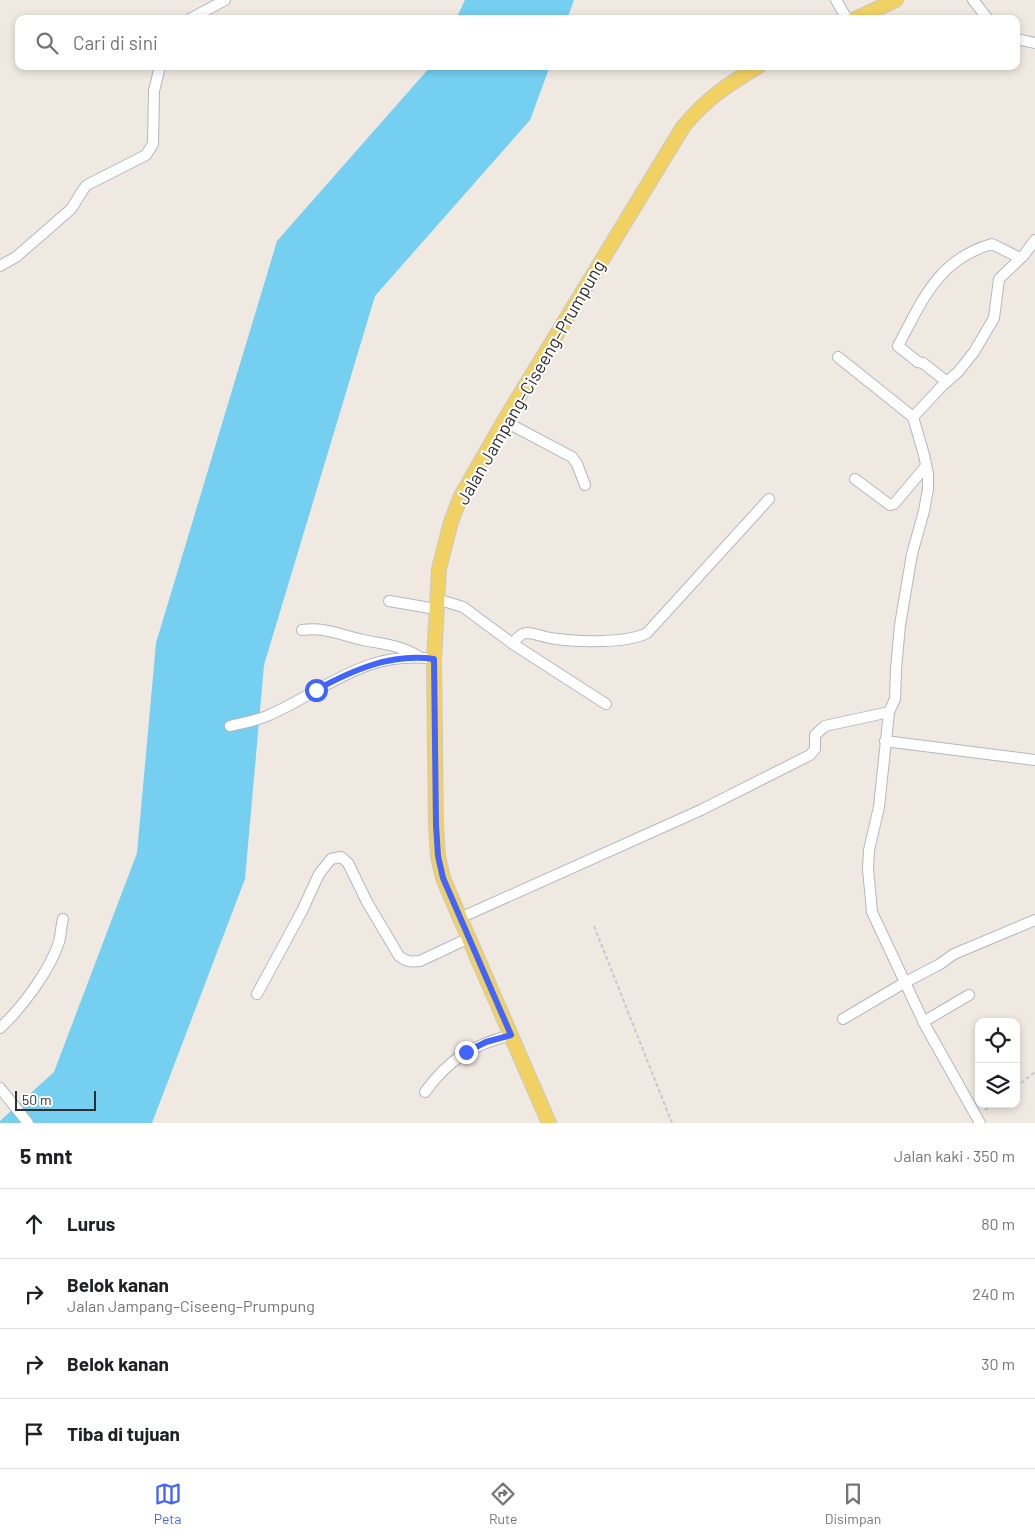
<!DOCTYPE html>
<html lang="id">
<meta charset="utf-8">
<style>
:root{--surface:#fff;--page:#f6f6f6;--text:#202124;--muted:#757577;--line:#e0e0e0;--accent:#4264fb}
body{margin:0;font-family:Barlow,sans-serif;background:var(--page);color:var(--text)}
.controls{position:absolute;right:15px;bottom:15px;display:grid;overflow:hidden;border-radius:10px;box-shadow:0 2px 8px #0003}
.controls button{width:45px;height:45px;display:grid;place-items:center;padding:0;border:0;border-bottom:1px solid var(--line);background:var(--surface);color:var(--text);font:25px sans-serif}
.scale{position:absolute;left:15px;bottom:12px;width:81px;box-sizing:border-box;padding-left:5px;border:2px solid #2e2e2e;border-top:0;font-size:14px;line-height:18px;white-space:nowrap;color:#2e2e2e;-webkit-text-stroke:4px #fff;paint-order:stroke}
.stop{position:absolute;width:15px;height:15px;margin:-11px;border:4px solid #4264fb;border-radius:50%;background:#fff}
.stop.end{background:#4264fb;border-color:#fff;box-shadow:0 1px 5px #0008}
.list{margin:0;padding:0;list-style:none}
h2{display:flex;justify-content:space-between;align-items:center;height:65px;margin:0;padding:0 20px;font-size:21px}
h2 small{font-size:16px;font-weight:400;color:var(--muted)}
.list li{display:grid;grid-template-columns:32px 1fr auto;gap:15px;align-items:center;box-sizing:border-box;height:70px;padding:0 20px;border-top:1px solid var(--line)}
.list b{display:block;font-size:19px;white-space:nowrap}
.list p{margin:0;font-size:16px;white-space:nowrap;color:var(--muted)}
.list em{font-size:16px;font-style:normal;color:var(--muted)}
.icon{flex:none;width:28px;height:28px;fill:none;stroke:currentColor;stroke-width:2;stroke-linecap:round;stroke-linejoin:round}
.map{position:relative;flex:none;width:1035px;height:1123px;overflow:hidden}
.search{position:absolute;background:var(--surface);box-shadow:0 2px 8px #0003;left:15px;right:15px;top:15px;height:55px;display:flex;align-items:center;gap:12px;box-sizing:border-box;padding:0 18px;border-radius:10px;color:var(--muted);font-size:19px}
.sheet{height:345px;background:var(--surface)}
nav{display:flex;justify-content:space-around;align-items:center;box-sizing:border-box;height:70px;border-top:1px solid var(--line);background:var(--surface);font-size:14px;color:var(--muted)}
nav a{display:grid;justify-items:center;gap:2px}
nav .on{color:var(--accent)}
.map>svg:first-child{display:block}
.water{fill:#75cff0}
.lines{fill:none;stroke-linecap:round;stroke-linejoin:round}
.minor-casing{stroke:#b4b7c1;stroke-width:12}
.major-casing{stroke:#c9c9c9;stroke-width:16}
.path{stroke:#c9c9c9;stroke-width:2;stroke-dasharray:4 2.5;stroke-linecap:butt}
.minor{stroke:#fff;stroke-width:10}
.major{stroke:#f2d163;stroke-width:14}
.route{stroke:#4264fb;stroke-width:6}
.labels{text-anchor:middle;dominant-baseline:central;stroke-width:4;stroke-linejoin:round;paint-order:stroke}
.street-label{font-size:18px;fill:#2e2e2e;stroke:#fff}
</style>
<div class="map">
<svg width="1035" height="1123" viewBox="0 0 1035 1123">
<rect width="100%" height="100%" fill="#efe9e1"/>
<g class="water">
<path d="M465,0h109l-7,19h-111z"/>
<path d="M431,66h119l-20,54 -155,176 -111,369 -19,214 -93,244h-152v-2l54,-49 83,-219 19,-210 121,-402z"/>
</g>
<g class="lines">
<defs>
<g id="minor">
<path d="M836,0l11,19"/>
<path d="M973,0l15,19"/>
<path d="M190,19l35,-19"/>
<path d="M1016,39l19,4"/>
<path d="M0,266l16,-9 54,-47c7,-8 10,-18 17,-25l59,-30 7,-11 1,-53 6,-25"/>
<path d="M838,357l75,60"/>
<path d="M947,382l-24,-19 -5,-1 -20,-16c24,-45 40,-87 94,-102l28,14"/>
<path d="M504,421l68,36 5,7 8,21"/>
<path d="M855,479l35,26 4,-1 32,-38"/>
<path d="M437,599l26,8 50,37 93,60"/>
<path d="M389,601l47,8"/>
<path d="M302,630c25,-3 38,5 61,10 20,4 37,5 55,16"/>
<path d="M513,644c3,-5 7,-11 14,-11 8,0 16,4 23,5 24,4 76,6 97,-5l122,-134"/>
<path d="M230,726c13,-3 25,-5 37,-10 58,-25 98,-67 167,-57"/>
<path d="M885,741l150,19"/>
<path d="M460,918l241,-108 109,-55 5,-6v-14l10,-9 64,-14"/>
<path d="M257,994l45,-83 17,-37 12,-15 10,-2 7,6 19,39 32,54c8,6 12,6 21,5l49,-23"/>
<path d="M843,1019l61,-36 36,-19 14,-10 81,-34"/>
<path d="M923,1022l46,-27"/>
<path d="M0,1028c22,-20 50,-58 59,-86 2,-7 2,-16 4,-23"/>
<path d="M0,1088l28,35"/>
<path d="M425,1092c24,-33 47,-47 86,-57"/>
<path d="M980,1123l-55,-98 -53,-113 -4,-43 1,-19 10,-43 10,-95 6,-13 1,-30 4,-44 12,-71 12,-43 4,-22v-15l-4,-19 -11,-38 30,-32 15,-13 16,-20 20,-34 5,-39 25,-24 11,-15"/>
</g>
<g id="major">
<path d="M855,19l41,-19"/>
<path d="M549,1123l-89,-205 -17,-40 -5,-22 -2,-31 -2,-166 5,-90 12,-47 10,-26 43,-75 179,-294c24,-29 44,-42 76,-61"/>
</g>
</defs>
<use href="#minor" class="minor-casing"/>
<use href="#major" class="major-casing"/>
<g class="path">
<path d="M594,926l78,197"/>
<path d="M1016,1087l19,-15"/>
<path d="M985,1110l8,-6"/>
</g>
<use href="#minor" class="minor"/>
<use href="#major" class="major"/>
</g>
<g class="lines">
<path class="route" d="M316,690c37,-20 75,-37 118,-31l2,166 2,31 5,22 68,157 -25,7 -20,10"/>
</g>
<g class="labels">
<g class="street-label">
<text transform="translate(530 382) rotate(-60)">Jalan Jampang–Ciseeng–Prumpung</text>
</g>
</g>
</svg>
<div class="controls">
<button><svg class="icon" aria-label="locate" viewBox="0 0 24 24"><circle cx="12" cy="12" r="6"/><path d="M12 2v4M12 18v4M2 12h4M18 12h4"/></svg></button>
<button><svg class="icon" aria-label="layers" viewBox="0 0 24 24"><path d="M12 4l9 5-9 5-9-5zM3 14l9 5 9-5"/></svg></button>
</div>
<div class="scale">50 m</div>
<div class="stop" style="left:316px;top:690px"></div>
<div class="stop end" style="left:466px;top:1052px"></div>
<div class="search"><svg class="icon" aria-label="search" viewBox="0 0 24 24"><circle cx="10" cy="10" r="6"/><path d="M15 15l6 6"/></svg>Cari di sini</div>
</div>
<section class="sheet">
<h2>5 mnt<small>Jalan kaki · 350 m</small></h2>
<ul class="list">
<li><svg class="icon" aria-label="ahead" viewBox="0 0 24 24"><path d="M12 20V5M6 11l6-6 6 6"/></svg><div><b>Lurus</b></div><em>80 m</em></li>
<li><svg class="icon" aria-label="right" viewBox="0 0 24 24"><path d="M7 20v-9h11M14 6l5 5-5 5"/></svg><div><b>Belok kanan</b><p>Jalan Jampang–Ciseeng–Prumpung</p></div><em>240 m</em></li>
<li><svg class="icon" aria-label="right" viewBox="0 0 24 24"><path d="M7 20v-9h11M14 6l5 5-5 5"/></svg><div><b>Belok kanan</b></div><em>30 m</em></li>
<li><svg class="icon" aria-label="arrive" viewBox="0 0 24 24"><path d="M6 21V4h12l-3 4 3 4H6"/></svg><div><b>Tiba di tujuan</b></div></li>
</ul>
</section>
<nav>
<a class="on"><svg class="icon" aria-label="map" viewBox="0 0 24 24"><path d="M3 6l6-2 6 2 6-2v14l-6 2-6-2-6 2zM9 4v14M15 6v14"/></svg>Peta</a>
<a><svg class="icon" aria-label="directions" viewBox="0 0 24 24"><path d="M12 3l9 9-9 9-9-9zM9 14v-3h6M13 9l2 2-2 2"/></svg>Rute</a>
<a><svg class="icon" aria-label="saved" viewBox="0 0 24 24"><path d="M7 4h10v16l-5-4-5 4z"/></svg>Disimpan</a>
</nav>
